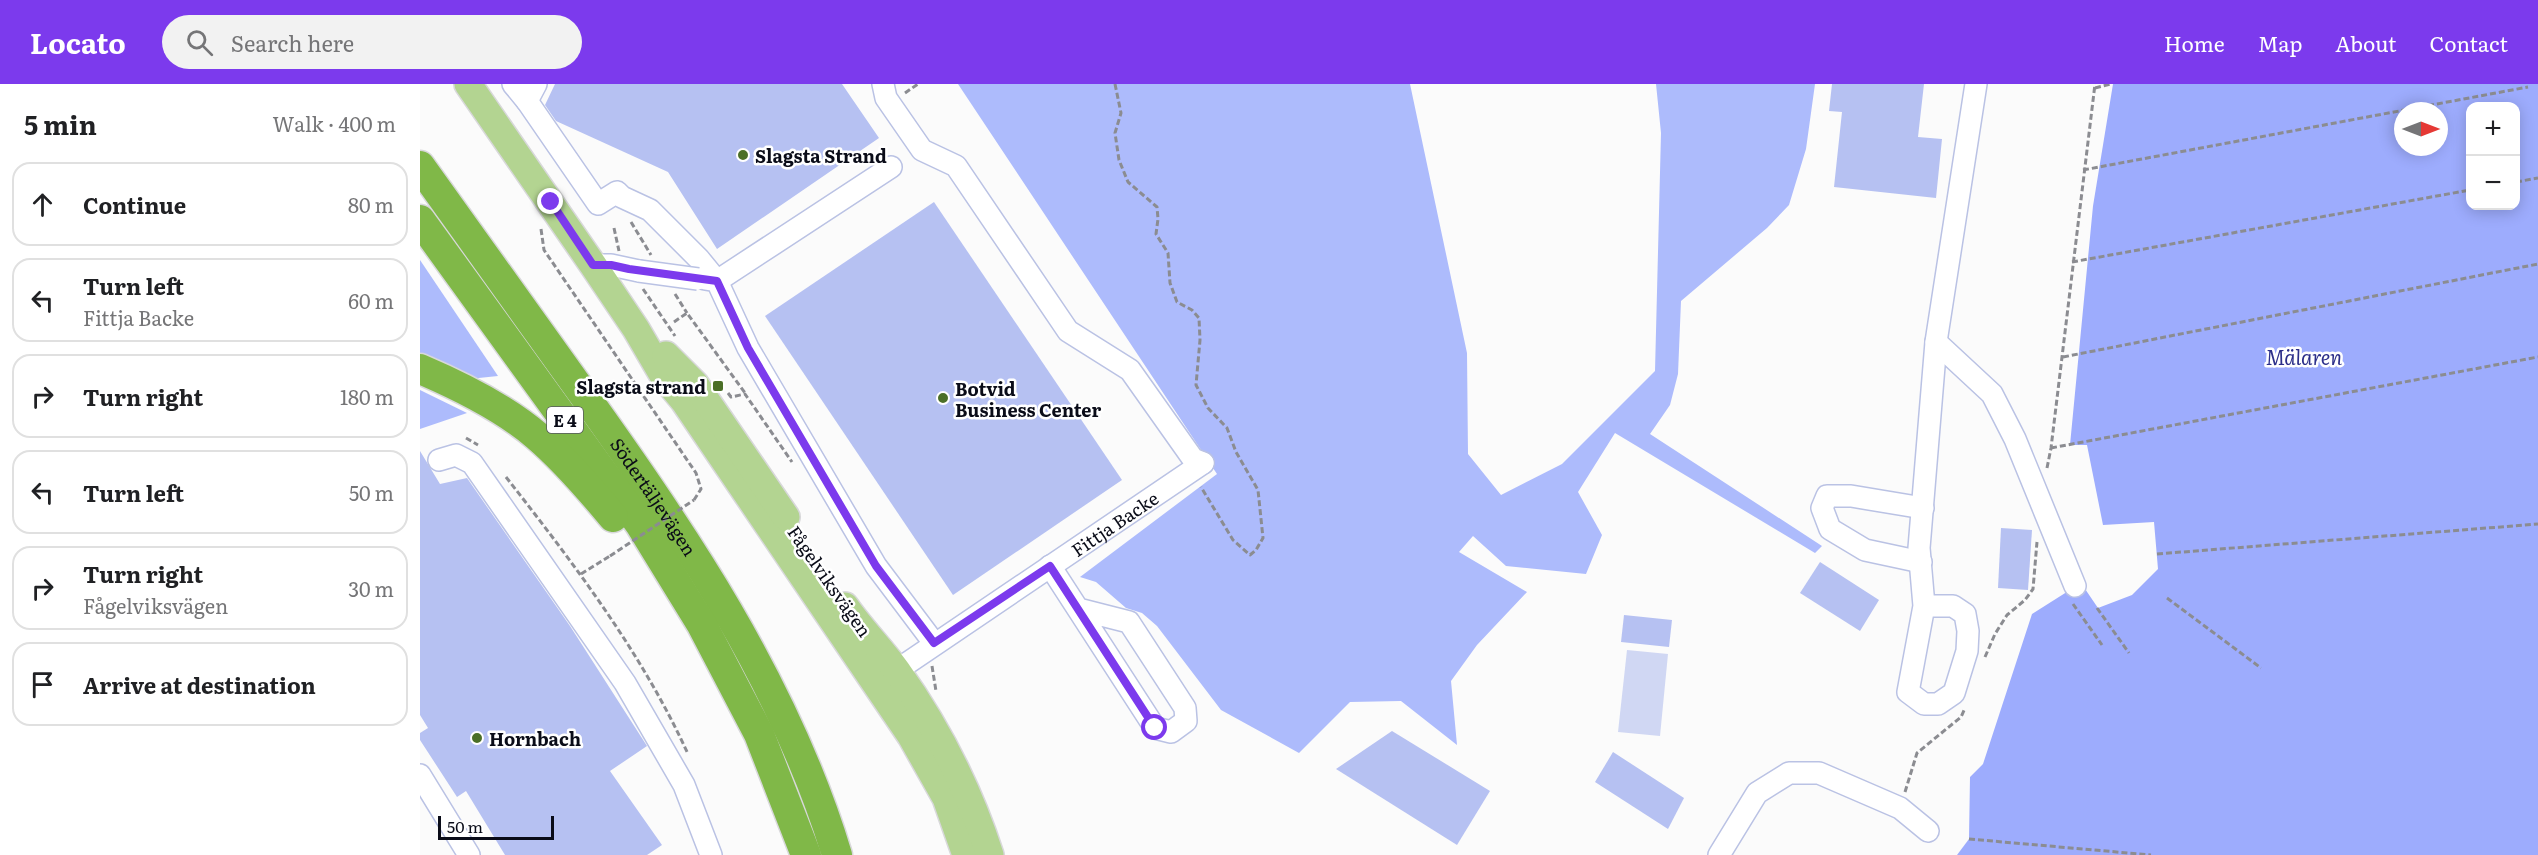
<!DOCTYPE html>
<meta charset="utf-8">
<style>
:root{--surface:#fff;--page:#f2f2f2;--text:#202124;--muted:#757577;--line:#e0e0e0;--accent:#7c3aed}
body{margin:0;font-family:Literata,serif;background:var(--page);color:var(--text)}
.controls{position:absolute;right:18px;top:18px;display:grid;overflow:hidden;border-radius:12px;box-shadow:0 3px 15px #0003}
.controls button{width:54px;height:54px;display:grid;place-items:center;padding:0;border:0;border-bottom:2px solid var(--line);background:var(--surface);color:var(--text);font:30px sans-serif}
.compass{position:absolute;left:1974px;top:18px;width:54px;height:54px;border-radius:50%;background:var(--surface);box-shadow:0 3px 15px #0003;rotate:90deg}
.scale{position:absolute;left:18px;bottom:15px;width:116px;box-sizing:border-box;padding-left:6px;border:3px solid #0a0c18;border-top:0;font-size:16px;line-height:21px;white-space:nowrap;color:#0a0c18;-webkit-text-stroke:4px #fff;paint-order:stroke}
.stop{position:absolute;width:18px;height:18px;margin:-14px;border:4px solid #7c3aed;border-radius:50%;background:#fff}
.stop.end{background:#7c3aed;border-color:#fff;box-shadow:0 2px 6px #0008}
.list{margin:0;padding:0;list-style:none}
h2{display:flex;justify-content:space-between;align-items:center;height:78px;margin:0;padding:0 24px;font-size:26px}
h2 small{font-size:20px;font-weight:400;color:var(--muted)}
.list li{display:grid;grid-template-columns:39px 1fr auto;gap:18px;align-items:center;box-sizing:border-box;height:84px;margin:0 12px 12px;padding:0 12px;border:2px solid var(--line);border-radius:18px}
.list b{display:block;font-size:22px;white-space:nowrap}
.list p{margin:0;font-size:20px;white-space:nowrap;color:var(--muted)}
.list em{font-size:20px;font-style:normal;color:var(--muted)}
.icon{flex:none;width:33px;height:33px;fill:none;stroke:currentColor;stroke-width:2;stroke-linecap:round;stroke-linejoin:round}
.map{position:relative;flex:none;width:2118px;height:771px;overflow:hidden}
header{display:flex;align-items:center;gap:36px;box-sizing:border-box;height:84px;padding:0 30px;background:var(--accent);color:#fff}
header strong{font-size:28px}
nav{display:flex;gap:33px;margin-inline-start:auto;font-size:21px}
.search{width:420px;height:54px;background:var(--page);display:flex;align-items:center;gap:15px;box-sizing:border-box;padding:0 21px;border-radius:33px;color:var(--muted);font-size:22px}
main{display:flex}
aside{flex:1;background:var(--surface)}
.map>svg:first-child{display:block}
.green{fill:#d0d7f3}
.forest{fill:#adbbfc}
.water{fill:#9dacfd;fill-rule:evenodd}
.building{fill:#b6c1f2}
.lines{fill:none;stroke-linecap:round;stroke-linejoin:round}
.minor-casing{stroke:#bac2e4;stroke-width:24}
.major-casing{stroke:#d8d8da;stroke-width:30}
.highway-casing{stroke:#d8d8da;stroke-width:33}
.path{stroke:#8b8c91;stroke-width:3;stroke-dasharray:6 3;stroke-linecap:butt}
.minor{stroke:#fff;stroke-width:21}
.major{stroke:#b3d491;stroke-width:27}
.highway{stroke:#80b848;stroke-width:30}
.minor-bridge-casing{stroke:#bac2e4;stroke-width:24;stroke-linecap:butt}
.path-bridge{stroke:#8b8c91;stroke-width:3;stroke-dasharray:6 3;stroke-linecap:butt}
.minor-bridge{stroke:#fff;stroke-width:21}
.route{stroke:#7c3aed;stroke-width:8}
.poi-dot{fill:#4b6f27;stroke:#fff;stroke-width:2}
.labels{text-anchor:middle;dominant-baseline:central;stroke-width:5;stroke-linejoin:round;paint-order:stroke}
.shield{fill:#fff;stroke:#54555d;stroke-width:1.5}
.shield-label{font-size:16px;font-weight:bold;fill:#0a0c18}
.poi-label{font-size:18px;font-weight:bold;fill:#0a0c18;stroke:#fff;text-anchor:start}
.street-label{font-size:18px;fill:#0a0c18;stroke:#fff}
.water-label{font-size:20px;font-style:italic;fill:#2c2f8a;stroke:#fff}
</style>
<header>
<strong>Locato</strong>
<div class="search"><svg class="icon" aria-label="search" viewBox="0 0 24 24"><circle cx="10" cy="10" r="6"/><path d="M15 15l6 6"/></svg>Search here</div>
<nav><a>Home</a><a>Map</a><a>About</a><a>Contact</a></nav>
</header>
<main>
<aside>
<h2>5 min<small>Walk · 400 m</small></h2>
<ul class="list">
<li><svg class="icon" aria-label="ahead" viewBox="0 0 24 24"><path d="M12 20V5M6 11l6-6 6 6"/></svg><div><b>Continue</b></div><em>80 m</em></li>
<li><svg class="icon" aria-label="left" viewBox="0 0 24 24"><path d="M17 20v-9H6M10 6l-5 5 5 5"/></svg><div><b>Turn left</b><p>Fittja Backe</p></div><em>60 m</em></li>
<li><svg class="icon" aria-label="right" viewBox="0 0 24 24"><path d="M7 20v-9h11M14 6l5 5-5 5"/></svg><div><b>Turn right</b></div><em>180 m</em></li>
<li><svg class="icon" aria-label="left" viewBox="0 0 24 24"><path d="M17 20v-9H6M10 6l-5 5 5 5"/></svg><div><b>Turn left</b></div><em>50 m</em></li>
<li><svg class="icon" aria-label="right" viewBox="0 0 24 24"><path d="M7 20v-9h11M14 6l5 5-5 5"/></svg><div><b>Turn right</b><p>Fågelviksvägen</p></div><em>30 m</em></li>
<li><svg class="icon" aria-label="arrive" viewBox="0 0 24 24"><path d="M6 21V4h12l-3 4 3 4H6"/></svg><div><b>Arrive at destination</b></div></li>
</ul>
</aside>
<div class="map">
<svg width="2118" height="771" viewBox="0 0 2118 771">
<rect width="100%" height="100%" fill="#fbfbfb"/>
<path class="green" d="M1207,566l41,4 -8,82 -42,-4z"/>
<g class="forest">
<path d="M538,0h452l57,269 1,101 33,41 61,-31 93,-93 6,-238 -5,-49h159l-9,65 -17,56 -22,23 -86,73 -3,73 -8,31 -20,29 172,112 -7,7 -200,-120 -37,59 24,43 -16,39 -80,-8 -33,-30 -14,16 68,40 -50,53 -26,36 6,64 -56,-44 -51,1 -51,51 -78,-43 -64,-84 -15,-13 -16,-5 -30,-26 -16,-5 137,-103z"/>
<path d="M0,176l78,116 -29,3 -49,-23z"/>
<path d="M0,306l47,23 -47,16z"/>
</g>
<path class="water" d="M1693,0h425v771h-581l12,-16 1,-62 13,-13 49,-150 49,-31 17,25 34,-13 26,-26 -4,-47 -51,3 -16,-80h-17l23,-239zM2050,22h46v100h-46zM1983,27h36v36h-36z"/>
<g class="building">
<path d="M135,0h287l37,54 -162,111 -49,-77 -112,-51 -11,-16z"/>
<path d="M1412,0h92l-6,53 24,2 -6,59 -102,-11 8,-75 -13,-1z"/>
<path d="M514,118l188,278 -169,115 -188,-279z"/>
<path d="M0,367l20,33 27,-6 103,148 77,120 -37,25 52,74 -15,10h-142l-39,-64 -9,6 -37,-57v-7l8,-5 -8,-13z"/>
<path d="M1581,444l31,2 -4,60 -30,-2z"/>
<path d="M1400,478l59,38 -19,31 -60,-38z"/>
<path d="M1204,531l48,5 -3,27 -48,-5z"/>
<path d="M972,647l98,60 -33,54 -121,-76z"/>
<path d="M1193,668l71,46 -16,31 -73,-47z"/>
</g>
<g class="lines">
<defs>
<g id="minor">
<path d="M93,0l14,17 9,-17"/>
<path d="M463,0l3,14 36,52 34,16 112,165 62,39 63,89 10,4"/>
<path d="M107,17l71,103 19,-12 5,5 28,13 49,49 18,22 174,-114"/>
<path d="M173,181h18l28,6"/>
<path d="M285,195l12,2 31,67 128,218 58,77"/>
<path d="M1516,258l56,52 23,45 60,147"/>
<path d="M19,376l17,-5 16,8 153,220 59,102 27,70"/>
<path d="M1501,478l-56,-12 -35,-21 -8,-21 5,-12h24l72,12"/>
<path d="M630,482l105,162 16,4 15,-11 -1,-13 -56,-86 -51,-13"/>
<path d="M1504,522h29l12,8 3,17 -1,20 -13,42 -16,11h-14l-16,-12 16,-86 -5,-58 17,-206 40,-258"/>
<path id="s1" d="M464,595l319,-216"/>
<path d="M0,691l49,80"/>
<path d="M1299,771l38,-62 32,-20h30l81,35 28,23"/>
</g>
<g id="major">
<path d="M48,0l125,181 43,64 28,48 20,24 227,335 35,62 20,57"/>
<path d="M246,271l29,29 91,133"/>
<path d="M425,522c16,23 36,43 52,65 40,56 72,119 93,184"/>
</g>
<g id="highway">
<path id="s2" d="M0,82c53,74 106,148 159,222 104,144 206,295 258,467"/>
<path d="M0,136l220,304 62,101 57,109 47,121"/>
<path d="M0,285c40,17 83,38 117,67 28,24 52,52 76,81"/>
</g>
</defs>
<use href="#minor" class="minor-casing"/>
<use href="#major" class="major-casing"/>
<use href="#highway" class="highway-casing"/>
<g class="path">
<path d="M695,0l6,29 -6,20 4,27 9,22 29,25 1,12 -2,15 12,19 2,30 7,19 15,8 7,8 1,22 -4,45 12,23 19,20 9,24 22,38 5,48 -7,12 -6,5 -17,-15 -32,-53"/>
<path d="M1675,4l16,-4"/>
<path d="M485,9l13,-9"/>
<path d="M1663,86l445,-83"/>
<path d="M2096,98l22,-4"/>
<path d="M211,138l20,33"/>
<path d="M194,144l5,23"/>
<path d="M121,145l3,21 152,223 5,16 -7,11"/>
<path d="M1652,178l398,-72"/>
<path d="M223,205l32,47"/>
<path d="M255,210l12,19"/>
<path d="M254,238l13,-9 58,80"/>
<path d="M1643,273l475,-93"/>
<path d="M308,309l3,4 14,-3 47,68"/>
<path d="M46,354l12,7"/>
<path d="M1631,364l487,-91"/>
<path d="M1627,384l4,-20 44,-364"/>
<path d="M86,393c68,87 136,176 182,277"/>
<path d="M1737,470l381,-30"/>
<path d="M161,490l29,-18"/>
<path d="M1747,514l94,70"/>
<path d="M1653,520l29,41"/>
<path d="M1677,524l32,45"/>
<path d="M1565,573l10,-23 12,-19 18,-15 8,-11 4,-47"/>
<path d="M512,582l4,25"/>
<path d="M1485,708l12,-39 44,-36 4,-9"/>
<path d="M1549,755l182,16"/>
</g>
<use href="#minor" class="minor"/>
<use href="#major" class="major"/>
<use href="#highway" class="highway"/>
<defs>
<path id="minor-bridge" d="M219,187l59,8"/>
</defs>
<use href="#minor-bridge" class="minor-bridge-casing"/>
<path class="path-bridge" d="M190,472l84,-56"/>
<use href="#minor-bridge" class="minor-bridge"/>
</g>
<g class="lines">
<path class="route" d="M131,118l42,63h18l18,4 88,12 31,67 128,218 58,77 116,-77 105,162"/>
</g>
<g class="poi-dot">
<circle cx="323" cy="71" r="6"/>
<rect x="292" y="296" width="12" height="12" rx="3"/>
<circle cx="523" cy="314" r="6"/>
<circle cx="57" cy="654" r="6"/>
</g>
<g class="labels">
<rect class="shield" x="127" y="323" width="36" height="26" rx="4.5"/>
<g class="shield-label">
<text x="145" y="336">E 4</text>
</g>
<g class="poi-label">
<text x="335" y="71">Slagsta Strand</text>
<text x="286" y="302" text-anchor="end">Slagsta strand</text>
<text x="535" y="304">Botvid<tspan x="535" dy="21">Business Center</tspan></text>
<text x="69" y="654">Hornbach</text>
</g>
<g class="street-label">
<text stroke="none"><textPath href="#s2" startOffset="405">Södertäljevägen</textPath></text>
<text stroke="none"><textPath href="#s1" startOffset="278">Fittja Backe</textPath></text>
<text transform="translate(410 497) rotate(55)">Fågelviksvägen</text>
</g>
<g class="water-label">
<text x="1884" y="272">Mälaren</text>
</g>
</g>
</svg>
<div class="controls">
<button>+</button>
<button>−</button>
</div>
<svg class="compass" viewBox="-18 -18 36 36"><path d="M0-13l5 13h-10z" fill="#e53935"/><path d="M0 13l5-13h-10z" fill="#757577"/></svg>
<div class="scale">50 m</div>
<div class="stop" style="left:735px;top:644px"></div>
<div class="stop end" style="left:131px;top:118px"></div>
</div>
</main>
